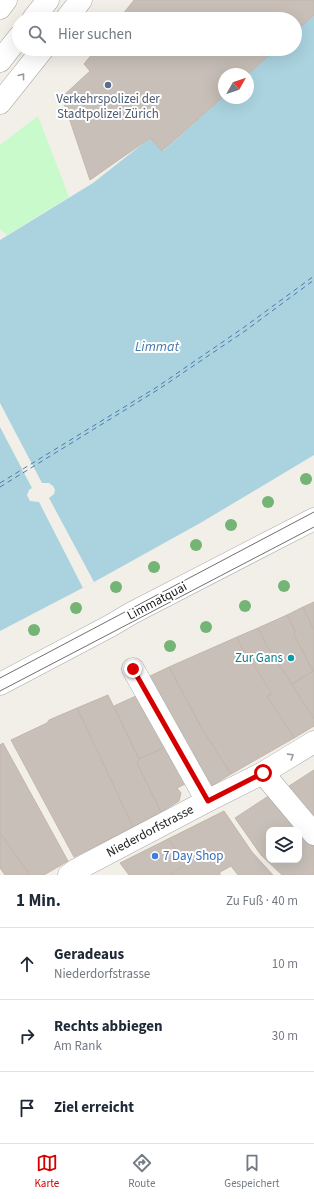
<!DOCTYPE html>
<html lang="de">
<meta charset="utf-8">
<style>
:root{--surface:#fff;--page:#f6f6f7;--text:#1f2937;--muted:#747a83;--line:#e0e1e3;--accent:#d40000}
body{margin:0;font-family:"Source Sans 3",sans-serif;background:var(--page);color:var(--text)}
.controls{position:absolute;right:12px;bottom:12px;display:grid;overflow:hidden;border-radius:8px;box-shadow:0 4px 16px #0002}
.controls button{width:36px;height:36px;display:grid;place-items:center;padding:0;border:0;border-bottom:1px solid var(--line);background:var(--surface);color:var(--text);font:20px sans-serif}
.compass{position:absolute;left:218px;top:68px;width:36px;height:36px;border-radius:50%;background:var(--surface);box-shadow:0 4px 16px #0002;rotate:50deg}
.stop{position:absolute;width:12px;height:12px;margin:-9px;border:3px solid #d40000;border-radius:50%;background:#fff}
.stop.end{background:#d40000;border-color:#fff;box-shadow:0 1px 4px #0008}
.list{margin:0;padding:0;list-style:none}
h2{display:flex;justify-content:space-between;align-items:center;height:52px;margin:0;padding:0 16px;font-size:17px}
h2 small{font-size:13px;font-weight:400;color:var(--muted)}
.list li{display:grid;grid-template-columns:26px 1fr auto;gap:12px;align-items:center;box-sizing:border-box;height:72px;padding:0 16px;border-top:1px solid var(--line)}
.list b{display:block;font-size:15px;white-space:nowrap}
.list p{margin:0;font-size:13px;white-space:nowrap;color:var(--muted)}
.list em{font-size:13px;font-style:normal;color:var(--muted)}
.icon{flex:none;width:22px;height:22px;fill:none;stroke:currentColor;stroke-width:2;stroke-linecap:round;stroke-linejoin:round}
.map{position:relative;flex:none;width:314px;height:875px;overflow:hidden}
.search{position:absolute;background:var(--surface);box-shadow:0 4px 16px #0002;left:12px;right:12px;top:12px;height:44px;display:flex;align-items:center;gap:10px;box-sizing:border-box;padding:0 14px;border-radius:22px;color:var(--muted);font-size:15px}
.sheet{height:268px;background:var(--surface)}
nav{display:flex;justify-content:space-around;align-items:center;box-sizing:border-box;height:56px;border-top:1px solid var(--line);background:var(--surface);font-size:11px;color:var(--muted)}
nav a{display:grid;justify-items:center;gap:2px}
nav .on{color:var(--accent)}
.map>svg:first-child{display:block}
.park{fill:#c8facc}
.water{fill:#aad3df}
.pier{fill:#f2efe9}
.lines{fill:none;stroke-linecap:round;stroke-linejoin:round}
.ferry{stroke:#4a7aab;stroke-width:1;stroke-dasharray:5 4;stroke-linecap:butt}
.building{fill:#c7bfb8;stroke:#c4b6ab;fill-rule:evenodd}
.pedestrian-casing{stroke:#a9a9a9;stroke-width:23}
.minor-casing{stroke:#a9a9a9;stroke-width:23}
.tertiary-casing{stroke:#a9a9a9;stroke-width:23}
.pedestrian{stroke:#fff;stroke-width:22}
.minor{stroke:#fff;stroke-width:22}
.tertiary{stroke:#fff;stroke-width:22}
.tram{stroke:#707070;stroke-width:1}
.tree{fill:#74b475}
.oneway{stroke:#9c9c9c}
.route{stroke:#d40000;stroke-width:5}
.service-dot{fill:#5c6f8a;stroke:#fff;stroke-width:1.5}
.culture-dot{fill:#0f9aa8;stroke:#fff;stroke-width:1.5}
.shop-dot{fill:#3f7fe0;stroke:#fff;stroke-width:1.5}
.labels{text-anchor:middle;dominant-baseline:central;stroke-width:4;stroke-linejoin:round;paint-order:stroke}
.service-label{font-size:13px;fill:#4e5e75;stroke:#fff}
.street-label{font-size:13px;fill:#222;stroke:#fff}
.culture-label{font-size:13px;fill:#0d838f;stroke:#fff;text-anchor:end}
.shop-label{font-size:13px;fill:#366cbe;stroke:#fff;text-anchor:start}
.water-label{font-size:14px;font-style:italic;fill:#4a7aab;stroke:#fff}
</style>
<div class="map">
<svg width="314" height="875" viewBox="0 0 314 875">
<rect width="100%" height="100%" fill="#f2efe9"/>
<path class="park" d="M38,116l31,81 -62,38 -7,-6v-84z"/>
<path class="water" d="M314,15v440l-112,67 -108,60 -94,49v-391l93,-57 57,-45 13,13 61,-55v2h24v-24l28,-25h19v-17z"/>
<path class="pier" d="M0,403l42,80h7l4,3 2,4 -1,4 -5,4 45,84 -11,6 -44,-86 -9,-1 -3,-6 2,-5 3,-2 -32,-61z"/>
<g class="lines">
<g class="ferry">
<path d="M0,483l157,-96 86,-59 71,-52"/>
<path d="M0,487l159,-98 86,-58 69,-51"/>
</g>
</g>
<g class="building">
<path d="M134,0h180v15l-19,17v-13h-176z"/>
<path d="M96,49h180l-28,25h-24v22l-62,55 -12,-13 -60,42 -28,-83 28,-26 -6,-7z"/>
<path d="M314,602v28l-11,-23z"/>
<path d="M303,607l11,23v89l-22,-35 21,-13 -19,-36 1,-4 -8,-16z"/>
<path d="M287,615l8,16 -1,4 19,36 -21,13 -25,-38 -9,-18z"/>
<path d="M258,628l9,18 47,73v7l-20,12 -27,-42 5,-2 -27,-43h-2l-6,-14z"/>
<path d="M237,637l6,14h2l27,43 -5,2 27,42 -63,36 -29,-45 -33,-62z"/>
<path d="M169,667l33,62 29,45 -23,14 -62,-110z"/>
<path d="M108,695l31,64 -2,4 24,49 -28,15 -56,-119z"/>
<path d="M136,696l10,21 5,2 15,28 -27,12 -25,-53z"/>
<path d="M77,708l56,119 -59,30 -63,-117 36,-17 2,-3z"/>
<path d="M3,743l65,118 -24,14h-14l-30,-42v-88z"/>
<path d="M166,747l21,36 -10,5 4,5 -2,8 -18,11 -24,-49 2,-4z"/>
<path d="M314,770v48l-25,-32z"/>
<path d="M270,795l44,50v30h-32l-21,-20 -26,-37zM269,830h30v30h-30z"/>
<path d="M224,811l28,41 21,23h-35l-7,-9 -11,6v3h-50l16,-11 -18,-25z"/>
<path d="M0,833l30,42h-25l-5,-7z"/>
<path d="M168,839l18,25 -16,11h-41l-9,-12z"/>
</g>
<g class="lines">
<defs>
<g id="pedestrian">
<path d="M133,669l74,132"/>
<path d="M263,773l51,61"/>
<path d="M69,875l7,-5 131,-69 56,-28 51,-31"/>
</g>
<g id="minor">
<path d="M66,19l15,-19"/>
<path d="M0,103l43,-54"/>
</g>
<g id="tertiary">
<path d="M0,8l6,-8"/>
<path d="M33,19l15,-19"/>
<path d="M0,61l19,-24"/>
<path d="M0,684l110,-58 22,-13 182,-94"/>
</g>
</defs>
<use href="#pedestrian" class="pedestrian-casing"/>
<use href="#minor" class="minor-casing"/>
<use href="#tertiary" class="tertiary-casing"/>
<use href="#pedestrian" class="pedestrian"/>
<use href="#minor" class="minor"/>
<use href="#tertiary" class="tertiary"/>
<g class="tram">
<path d="M0,678l314,-166"/>
<path d="M0,691l314,-164"/>
</g>
</g>
<g class="tree">
<circle cx="306" cy="479" r="6"/>
<circle cx="268" cy="502" r="6"/>
<circle cx="231" cy="525" r="6"/>
<circle cx="196" cy="545" r="6"/>
<circle cx="154" cy="567" r="6"/>
<circle cx="284" cy="586" r="6"/>
<circle cx="116" cy="587" r="6"/>
<circle cx="245" cy="606" r="6"/>
<circle cx="76" cy="608" r="6"/>
<circle cx="206" cy="627" r="6"/>
<circle cx="34" cy="630" r="6"/>
<circle cx="170" cy="646" r="6"/>
</g>
<defs><path id="oneway-chevron" d="M-2-3.5L2.5 0L-2 3.5" fill="none" stroke-width="1.6" stroke-linecap="round" stroke-linejoin="round"/></defs>
<g class="oneway">
<use href="#oneway-chevron" transform="translate(22 76) rotate(-52)"/>
<use href="#oneway-chevron" transform="translate(291 756) rotate(-32)"/>
</g>
<g class="lines">
<path class="route" d="M133,669l75,132 55,-28"/>
</g>
<circle class="service-dot" cx="108" cy="85" r="4"/>
<circle class="culture-dot" cx="291" cy="658" r="4"/>
<circle class="shop-dot" cx="155" cy="856" r="4"/>
<g class="labels">
<g class="service-label">
<text x="108" y="99">Verkehrspolizei der<tspan x="108" dy="15">Stadtpolizei Zürich</tspan></text>
</g>
<g class="street-label">
<text transform="translate(157 601) rotate(-28)">Limmatquai</text>
<text transform="translate(150 831) rotate(-28)">Niederdorfstrasse</text>
</g>
<g class="culture-label">
<text x="283" y="658">Zur Gans</text>
</g>
<g class="shop-label">
<text x="163" y="856">7 Day Shop</text>
</g>
<g class="water-label">
<text x="157" y="347">Limmat</text>
</g>
</g>
</svg>
<div class="controls">
<button><svg class="icon" aria-label="layers" viewBox="0 0 24 24"><path d="M12 4l9 5-9 5-9-5zM3 14l9 5 9-5"/></svg></button>
</div>
<svg class="compass" viewBox="-18 -18 36 36"><path d="M0-13l5 13h-10z" fill="#e53935"/><path d="M0 13l5-13h-10z" fill="#747a83"/></svg>
<div class="stop" style="left:263px;top:773px"></div>
<div class="stop end" style="left:133px;top:669px"></div>
<div class="search"><svg class="icon" aria-label="search" viewBox="0 0 24 24"><circle cx="10" cy="10" r="6"/><path d="M15 15l6 6"/></svg>Hier suchen</div>
</div>
<section class="sheet">
<h2>1 Min.<small>Zu Fuß · 40 m</small></h2>
<ul class="list">
<li><svg class="icon" aria-label="ahead" viewBox="0 0 24 24"><path d="M12 20V5M6 11l6-6 6 6"/></svg><div><b>Geradeaus</b><p>Niederdorfstrasse</p></div><em>10 m</em></li>
<li><svg class="icon" aria-label="right" viewBox="0 0 24 24"><path d="M7 20v-9h11M14 6l5 5-5 5"/></svg><div><b>Rechts abbiegen</b><p>Am Rank</p></div><em>30 m</em></li>
<li><svg class="icon" aria-label="arrive" viewBox="0 0 24 24"><path d="M6 21V4h12l-3 4 3 4H6"/></svg><div><b>Ziel erreicht</b></div></li>
</ul>
</section>
<nav>
<a class="on"><svg class="icon" aria-label="map" viewBox="0 0 24 24"><path d="M3 6l6-2 6 2 6-2v14l-6 2-6-2-6 2zM9 4v14M15 6v14"/></svg>Karte</a>
<a><svg class="icon" aria-label="directions" viewBox="0 0 24 24"><path d="M12 3l9 9-9 9-9-9zM9 14v-3h6M13 9l2 2-2 2"/></svg>Route</a>
<a><svg class="icon" aria-label="saved" viewBox="0 0 24 24"><path d="M7 4h10v16l-5-4-5 4z"/></svg>Gespeichert</a>
</nav>
